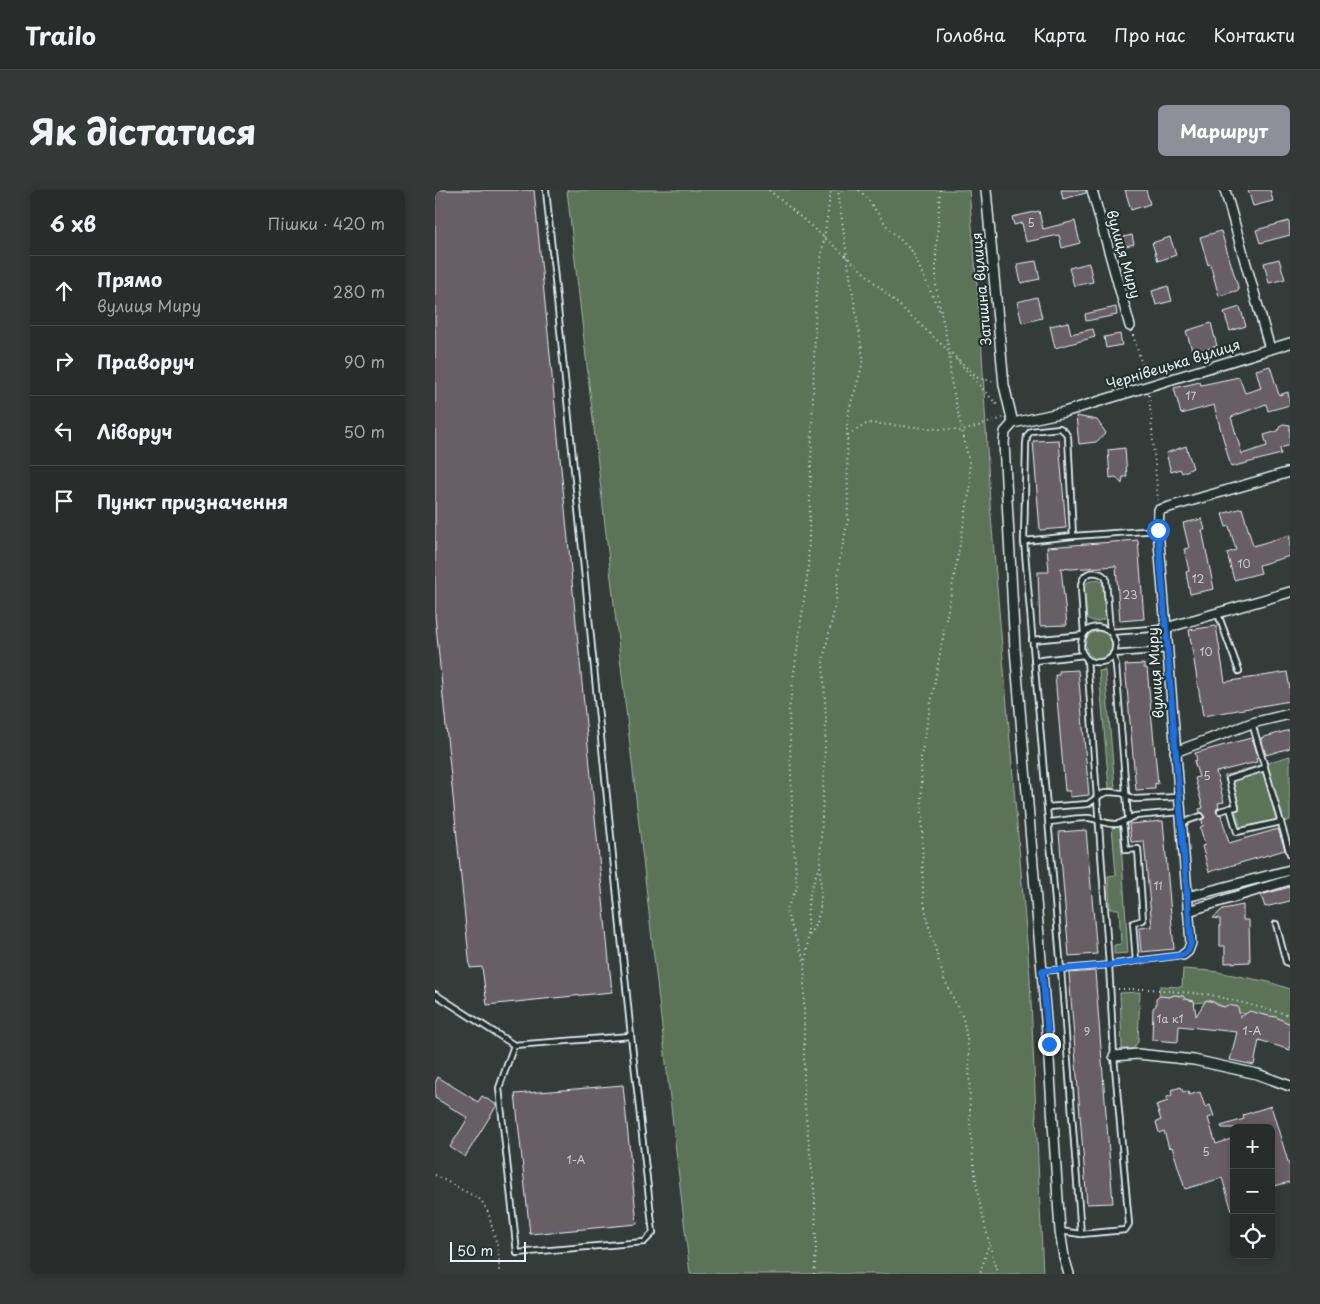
<!DOCTYPE html>
<html lang="uk">
<meta charset="utf-8">
<style>
:root{--surface:#262d2a;--page:#323936;--text:#f1f3f6;--muted:#a4a8a8;--line:#424947;--accent:#8c9099}
body{margin:0;font-family:"Playpen Sans",sans-serif;background:var(--page);color:var(--text)}
.controls{position:absolute;right:15px;bottom:15px;display:grid;overflow:hidden;border-radius:8px;box-shadow:0 2px 12px #0003}
.controls button{width:45px;height:45px;display:grid;place-items:center;padding:0;border:0;border-bottom:1px solid var(--line);background:var(--surface);color:var(--text);font:25px sans-serif}
.scale{position:absolute;left:15px;bottom:12px;width:76px;box-sizing:border-box;padding-left:5px;border:2px solid #e8f1f8;border-top:0;font-size:14px;line-height:18px;white-space:nowrap;color:#e8f1f8;-webkit-text-stroke:4px #26332d;paint-order:stroke}
.stop{position:absolute;width:15px;height:15px;margin:-11px;border:4px solid #1a73e8;border-radius:50%;background:#fff}
.stop.end{background:#1a73e8;border-color:#fff;box-shadow:0 1px 5px #0008}
.list{margin:0;padding:0;list-style:none}
h2{display:flex;justify-content:space-between;align-items:center;height:65px;margin:0;padding:0 20px;font-size:21px}
h2 small{font-size:16px;font-weight:400;color:var(--muted)}
.list li{display:grid;grid-template-columns:32px 1fr auto;gap:15px;align-items:center;box-sizing:border-box;height:70px;padding:0 20px;border-top:1px solid var(--line)}
.list b{display:block;font-size:19px;white-space:nowrap}
.list p{margin:0;font-size:16px;white-space:nowrap;color:var(--muted)}
.list em{font-size:16px;font-style:normal;color:var(--muted)}
.icon{flex:none;width:28px;height:28px;fill:none;stroke:currentColor;stroke-width:2;stroke-linecap:round;stroke-linejoin:round}
.map{position:relative;flex:none;width:855px;height:1084px;overflow:hidden;border-radius:8px}
header{display:flex;align-items:center;gap:30px;box-sizing:border-box;height:70px;padding:0 25px;background:var(--surface);border-bottom:1px solid var(--line)}
header strong{font-size:24px}
nav{display:flex;gap:28px;margin-inline-start:auto;font-size:18px}
.intro{display:flex;align-items:center;justify-content:space-between;box-sizing:border-box;height:120px;padding:0 30px}
h1{margin:0;font-size:35px}
.button{padding:12px 22px;border-radius:8px;background:var(--accent);color:#fff;font-size:18px;font-weight:700}
main{display:flex;gap:30px;padding:0 30px}
aside{flex:1;background:var(--surface);border-radius:8px;box-shadow:0 2px 12px #0003}
.map>svg:first-child{display:block}
.green{fill:#5d7358;stroke:#a2b2a8}
.building{fill:#685f65;stroke:#e8f1f8}
.lines{fill:none;stroke-linecap:round;stroke-linejoin:round}
.service-casing{stroke:#e8f1f8;stroke-width:8}
.minor-casing{stroke:#e8f1f8;stroke-width:12}
.path{stroke:#e8f1f8;stroke-width:2;stroke-dasharray:1 4;stroke-linecap:butt}
.service{stroke:#26332d;stroke-width:4.5}
.minor{stroke:#26332d;stroke-width:9}
.route{stroke:#1a73e8;stroke-width:6}
.labels{text-anchor:middle;dominant-baseline:central;stroke-width:4.5;stroke-linejoin:round;paint-order:stroke}
.number-label{font-size:11px;fill:#c8ccd3}
.street-label{font-size:14px;fill:#e8f1f8;stroke:#26332d}
</style>
<header>
<strong>Trailo</strong>
<nav><a>Головна</a><a>Карта</a><a>Про нас</a><a>Контакти</a></nav>
</header>
<div class="intro"><h1>Як дістатися</h1><a class="button">Маршрут</a></div>
<main>
<aside>
<h2>6 хв<small>Пішки · 420 m</small></h2>
<ul class="list">
<li><svg class="icon" aria-label="ahead" viewBox="0 0 24 24"><path d="M12 20V5M6 11l6-6 6 6"/></svg><div><b>Прямо</b><p>вулиця Миру</p></div><em>280 m</em></li>
<li><svg class="icon" aria-label="right" viewBox="0 0 24 24"><path d="M7 20v-9h11M14 6l5 5-5 5"/></svg><div><b>Праворуч</b></div><em>90 m</em></li>
<li><svg class="icon" aria-label="left" viewBox="0 0 24 24"><path d="M17 20v-9H6M10 6l-5 5 5 5"/></svg><div><b>Ліворуч</b></div><em>50 m</em></li>
<li><svg class="icon" aria-label="arrive" viewBox="0 0 24 24"><path d="M6 21V4h12l-3 4 3 4H6"/></svg><div><b>Пункт призначення</b></div></li>
</ul>
</aside>
<div class="map">
<svg width="855" height="1084" viewBox="0 0 855 1084">
<rect width="100%" height="100%" fill="#333c38"/>
<filter id="ink" filterUnits="userSpaceOnUse"><feTurbulence type="fractalNoise" baseFrequency=".02" numOctaves="2"/><feDisplacementMap in="SourceGraphic" scale="10" xChannelSelector="R" yChannelSelector="G"/><feConvolveMatrix kernelMatrix="1 2 1 2 8 2 1 2 1" color-interpolation-filters="sRGB"/></filter>
<g filter="url(#ink)">
<g class="green">
<path d="M132,0h402l12,144 9,170 40,474 13,296h-353z"/>
<path d="M659,390l7,1 3,4 3,31c-7,7 -14,7 -21,1l-3,-30 5,-5z"/>
<path d="M662,441c20,1 20,25 1,29 -15,-6 -18,-24 -1,-29z"/>
<path d="M670,480l10,118h-6l-10,-117z"/>
<path d="M855,566v64l-47,14 -19,-58z"/>
<path d="M677,636h8l8,127 -14,1v-9l7,-1 -2,-35h-9l-2,-33 8,-1z"/>
<path d="M748,779l29,2 57,11 21,7v32l-2,2c-17,-4 -35,-7 -52,-11 -10,-3 -19,-10 -30,-12l-1,2 -11,1v-2l-9,-2 -2,-3 -9,-1 -4,2h-11l1,-11 22,1z"/>
<path d="M705,802l-2,50 -5,7h-11l-2,-56z"/>
</g>
<g class="building">
<path d="M0,0h99l78,802 -125,13 -5,-38 -12,1 -35,-352z"/>
<path d="M626,0h25v3l-23,6z"/>
<path d="M690,0h21l4,14 -19,6z"/>
<path d="M813,0h22l3,11 -20,5z"/>
<path d="M604,21l4,18 32,-8 5,22 -18,5 -3,-13 -33,7 -4,-19 -8,2 -2,-8z"/>
<path d="M854,31l1,14 -30,8 -4,-13z"/>
<path d="M786,41l18,59 -20,6 -9,-32 -2,1 -8,-28z"/>
<path d="M697,45l2,9 -17,4 -2,-9z"/>
<path d="M735,47l6,18 -18,6 -6,-18z"/>
<path d="M844,69l6,20 -16,4 -5,-20z"/>
<path d="M601,71l4,18 -19,4 -4,-19z"/>
<path d="M654,73l4,19 -19,4 -5,-18z"/>
<path d="M733,96l4,15 -16,4 -4,-14z"/>
<path d="M602,107l5,21 -20,5 -5,-21z"/>
<path d="M681,117l1,8 -31,6 -1,-7z"/>
<path d="M805,117l6,19 -16,5 -6,-19z"/>
<path d="M633,132l3,12 22,-5 2,8 -40,11 -5,-22z"/>
<path d="M776,133l6,23 -24,7 -7,-22z"/>
<path d="M685,144l2,11 -16,3 -2,-11z"/>
<path d="M835,176l9,29 9,-3 2,13 -22,6 -2,-7 -35,13 11,37 25,-8 -3,-11 14,-4 2,-5 3,-2 7,1v20l-10,3 1,6 -50,13 -17,-62 -33,9 -7,-26 26,-6 1,3 38,-8 6,16 16,-5 -5,-18z"/>
<path d="M641,226l21,4 9,13 -10,9 -17,2z"/>
<path d="M624,250l7,88 -26,2 -7,-89z"/>
<path d="M751,256l7,22 -11,5 -2,-4 -9,3 -5,-19z"/>
<path d="M690,258l2,29h-4l-1,7 -6,-7 -6,1 -2,-28z"/>
<path d="M807,318l11,38 37,-11v21l-31,9 2,8 -27,7 -7,-27 9,-3 -7,-24 -3,1 -4,-13z"/>
<path d="M767,329l3,11h-3l12,59 -24,5 -4,-22 3,-1 -5,-22 5,-1 -6,-25z"/>
<path d="M703,350l6,79 -24,2 -4,-55 -45,3 -10,-1 6,57 -27,1 -2,-54h11l-2,-25z"/>
<path d="M781,436l9,56 62,-10 3,17v12l-87,15 -14,-86z"/>
<path d="M709,474v4h3l11,116 -3,-1v6l-19,1 -11,-125z"/>
<path d="M643,480l11,125 -19,2v-6h-5l-10,-116h4v-4z"/>
<path d="M855,540v18l-24,7 -5,-17z"/>
<path d="M816,548l1,3 1,-1 5,17 -2,1 1,4 -41,10 8,30 -6,1 1,4 -2,2 -1,3 2,2 3,1 8,28 49,-14 7,21 -76,22 -7,-26 3,-1 -5,-18 3,-1 -1,-6 3,-4 -2,-3 -3,-1 -1,-3 4,-1 -8,-30 4,-1 -5,-16 3,-1 -2,-7z"/>
<path d="M728,631l11,128 -33,3 -2,-24 13,-1 -8,-86 -13,1 -2,-18z"/>
<path d="M651,640l11,124 -28,2 -10,-124z"/>
<path d="M855,697v14l-25,6 -4,-12z"/>
<path d="M808,715v15h6l1,42 -25,1v-17h-5v-27l-7,-1 10,-9z"/>
<path d="M660,781l18,232 -26,1 -18,-231z"/>
<path d="M739,805l9,1 2,3 9,2 2,15 10,-16 8,2 3,3 7,2 4,-2 10,2 2,10 10,-6 14,4 12,2 14,7v26l-31,-10 -5,25 -24,-5 7,-28 -58,-6 -1,16 -26,-2 1,-32 3,-2v-7l4,-3 10,1z"/>
<path d="M3,887l40,25 4,-6 15,9 -32,52 -15,-10 18,-29 -33,-20v-15z"/>
<path d="M188,895l14,139 -107,10 -15,-140z"/>
<path d="M746,897l2,5 5,-1 1,4 11,-3 5,15 5,-2 4,11 -6,2 8,26 18,-6v73h-2l-10,-33 -37,11 -13,-42 -3,1 -5,-17 -5,2 -3,-11 5,-2 -5,-15 12,-4 -1,-4 5,-2 -1,-5z"/>
<path d="M836,916l19,62v14l-19,5v-59h-49l-1,-2 23,-7 -1,-4z"/>
</g>
<g class="lines">
<defs>
<g id="service">
<path d="M589,351l49,-5 85,-6"/>
<path d="M783,424l21,57"/>
<path d="M597,450l52,-5 -3,-47c0,-3 0,-6 2,-9 4,-9 17,-8 23,-1l4,54c9,11 7,28 -9,30 -32,5 -23,-51 9,-30l56,-4"/>
<path d="M652,469l22,306 27,-4 47,-6"/>
<path d="M599,471l50,-6"/>
<path d="M817,533l38,131"/>
<path d="M830,578l-36,11 7,28 -6,1 7,24 44,-10"/>
<path d="M612,617l41,-3 14,-10 6,-2 14,1 12,6 45,-2"/>
<path d="M785,621l10,-3"/>
<path d="M693,628l-12,-153 -3,-11 54,-4"/>
<path d="M614,632c12,-1 29,-5 40,-4 11,1 15,7 28,6 7,-1 11,-6 18,-8l45,-4"/>
<path d="M688,632l3,28 12,-1 5,71 -10,3 3,38"/>
<path d="M746,633l20,-7"/>
<path d="M841,734l10,38 4,2"/>
<path d="M607,781l67,-6 5,91 15,168 -4,6 -44,4 -20,-264 -37,-429 2,-97 1,-8 4,-5 29,-3 5,4 3,5 5,99"/>
<path d="M0,804l79,51 -15,43 18,165 127,-11 9,-9 -22,-197 -85,-846"/>
<path d="M79,855l117,-9"/>
<path d="M625,1041l21,3"/>
</g>
<g id="minor">
<path d="M551,0l18,195 9,38"/>
<path d="M657,0l38,136"/>
<path d="M790,0l45,159"/>
<path d="M731,438l124,-36"/>
<path d="M740,562l77,-29 38,-9"/>
<path d="M752,707l103,-27"/>
<path d="M753,721l102,-31"/>
<path d="M748,765l5,-4 3,-8 -25,-315 -8,-98 1,-20 131,-38"/>
<path d="M679,866l24,-2 56,6 63,14 33,12"/>
<path d="M634,1084l-5,-17 -4,-26 -12,-187 -33,-395 -11,-206 1,-11 8,-9 51,-11 226,-69"/>
</g>
</defs>
<use href="#service" class="service-casing"/>
<use href="#minor" class="minor-casing"/>
<g class="path">
<path d="M334,0l78,67 131,121 17,4"/>
<path d="M424,0l7,7 23,32 23,22 29,63"/>
<path d="M505,0l-4,65v32l13,64 2,30 18,80 2,23 -50,273 2,136 4,27 17,59 19,39 6,32 1,71 3,38 5,36 11,48 -9,31"/>
<path d="M698,145l13,43"/>
<path d="M521,169l43,48"/>
<path d="M714,205l9,105"/>
<path d="M413,245l20,-12 95,8 40,-13"/>
<path d="M373,745c0,-9 -1,-19 0,-28 1,-14 6,-27 11,-40"/>
<path d="M369,770l-18,-49 11,-24 -4,-50 -4,-127 19,-140 8,-276 15,-104"/>
<path d="M683,799h33l61,6 78,20"/>
<path d="M0,985l46,25 7,12 9,33 2,13v16"/>
<path d="M555,1055l7,29"/>
<path d="M379,1084l2,-24 -1,-52 -11,-100v-118l4,-42 7,-13 5,-14 1,-12 -1,-34 6,-145 -3,-60 13,-58 3,-38 9,-45 -1,-98c3,-22 14,-42 16,-64l-16,-100 -9,-67"/>
</g>
<use href="#service" class="service"/>
<use href="#minor" class="minor"/>
</g>
</g>
<g class="lines" filter="url(#ink)">
<path class="route" d="M614,854l-7,-73 67,-6 74,-10 5,-4 3,-8 -33,-413"/>
</g>
<g class="labels">
<g class="number-label">
<text x="596" y="32">5</text>
<text x="756" y="205">17</text>
<text x="809" y="373">10</text>
<text x="763" y="388">12</text>
<text x="695" y="404">23</text>
<text x="771" y="461">10</text>
<text x="772" y="585">5</text>
<text x="723" y="695">11</text>
<text x="735" y="828">1а к1</text>
<text x="817" y="840">1-А</text>
<text x="652" y="841">9</text>
<text x="771" y="961">5</text>
<text x="141" y="969">1-А</text>
</g>
<g class="street-label">
<text transform="translate(689 64) rotate(74)">вулиця Миру</text>
<text transform="translate(546 99) rotate(-95)">Затишна вулиця</text>
<text transform="translate(738 174) rotate(-17)">Чернівецька вулиця</text>
<text transform="translate(720 483) rotate(-94)">вулиця Миру</text>
</g>
</g>
</svg>
<div class="controls">
<button>+</button>
<button>−</button>
<button><svg class="icon" aria-label="locate" viewBox="0 0 24 24"><circle cx="12" cy="12" r="6"/><path d="M12 2v4M12 18v4M2 12h4M18 12h4"/></svg></button>
</div>
<div class="scale">50 m</div>
<div class="stop" style="left:723px;top:340px"></div>
<div class="stop end" style="left:614px;top:854px"></div>
</div>
</main>
